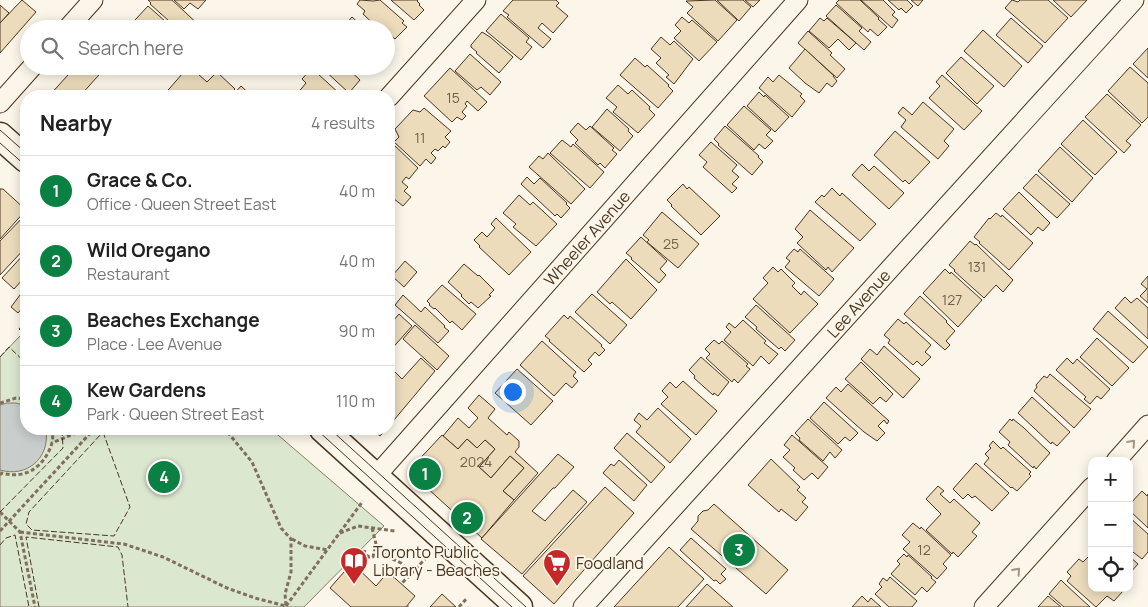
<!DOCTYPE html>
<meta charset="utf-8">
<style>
:root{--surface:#fff;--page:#f6f6f6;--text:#222;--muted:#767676;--line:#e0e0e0;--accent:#0b8043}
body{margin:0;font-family:Manrope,sans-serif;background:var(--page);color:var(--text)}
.controls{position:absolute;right:15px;bottom:15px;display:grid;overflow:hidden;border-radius:10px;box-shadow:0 2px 12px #0003}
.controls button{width:45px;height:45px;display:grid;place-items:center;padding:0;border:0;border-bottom:1px solid var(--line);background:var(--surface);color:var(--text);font:25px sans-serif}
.you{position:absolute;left:512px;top:391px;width:18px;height:18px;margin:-12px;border:4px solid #fff;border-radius:50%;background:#1a73e8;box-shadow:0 0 0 8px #1a73e833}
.badge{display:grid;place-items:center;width:32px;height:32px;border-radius:50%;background:var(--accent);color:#fff;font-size:16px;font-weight:700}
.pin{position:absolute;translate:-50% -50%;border:2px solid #fff;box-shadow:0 1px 5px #0006}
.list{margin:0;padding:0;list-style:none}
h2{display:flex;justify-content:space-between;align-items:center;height:65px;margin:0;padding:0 20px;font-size:21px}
h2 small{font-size:16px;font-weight:400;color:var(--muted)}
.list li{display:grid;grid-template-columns:32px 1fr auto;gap:15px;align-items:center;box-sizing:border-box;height:70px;padding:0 20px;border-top:1px solid var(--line)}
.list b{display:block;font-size:19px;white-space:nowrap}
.list p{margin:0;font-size:16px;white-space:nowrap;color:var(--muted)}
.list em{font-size:16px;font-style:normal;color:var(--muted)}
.icon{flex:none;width:28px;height:28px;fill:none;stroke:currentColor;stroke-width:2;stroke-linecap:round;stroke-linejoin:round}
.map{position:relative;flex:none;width:1148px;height:607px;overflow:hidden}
.search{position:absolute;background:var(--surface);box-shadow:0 2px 12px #0003;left:20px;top:20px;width:375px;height:55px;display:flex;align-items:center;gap:12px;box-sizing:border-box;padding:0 18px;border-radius:28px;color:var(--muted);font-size:19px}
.panel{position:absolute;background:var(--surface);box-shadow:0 2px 12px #0003;left:20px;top:90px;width:375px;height:345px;border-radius:20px}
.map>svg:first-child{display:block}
.green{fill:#dce7d0;stroke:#887966}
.water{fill:#c9cecd;stroke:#887966}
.building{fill:#ecdcbc;stroke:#4a3520}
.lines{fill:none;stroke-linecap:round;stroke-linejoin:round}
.minor-casing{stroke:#4a3520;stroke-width:21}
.secondary-casing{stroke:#4a3520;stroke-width:29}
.path{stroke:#7f6f5c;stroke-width:3;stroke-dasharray:4 2.5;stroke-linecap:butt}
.minor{stroke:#fbf6e9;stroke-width:19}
.secondary{stroke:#fbf6e9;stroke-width:26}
.tram{stroke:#4a3520;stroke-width:1}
.fence{stroke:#4a3520;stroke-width:1;stroke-dasharray:6 2.5;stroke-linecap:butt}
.oneway{stroke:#a29684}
.labels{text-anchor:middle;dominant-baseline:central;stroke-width:4;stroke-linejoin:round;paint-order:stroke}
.number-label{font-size:14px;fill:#725f47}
.street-label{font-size:16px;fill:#4a3520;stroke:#fbf6e9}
.poi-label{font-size:16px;fill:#4a3520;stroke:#fbf6e9;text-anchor:start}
</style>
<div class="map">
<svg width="1148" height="607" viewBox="0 0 1148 607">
<rect width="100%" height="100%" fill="#fbf6e9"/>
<path class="green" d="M20,336l6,5v88h245l113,97 -80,81h-304v-250z"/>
<path class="water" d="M7,403h9l10,3v23l20,1c4,28 -19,48 -46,40v-65z"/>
<g class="building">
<path d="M22,0l14,12 -36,41v-30z"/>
<path d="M148,0h24l28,26 -2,3h-20l-28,-25 1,-1z"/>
<path d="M174,0h32l-8,9 -8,-6 -6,6z"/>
<path d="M360,0l13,1 7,-1 24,21 -2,2 5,4 -12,12 -4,-3 -2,2 -3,-3v-6h-7l-16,-15 2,-3 -8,-7z"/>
<path d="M391,0h27l-1,1 3,3 -1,1 5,5 -10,10z"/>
<path d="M513,0h43l3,3 -3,3 12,10 -15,17 -11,-10 -4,5 13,11 -8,9 -36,-31 2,-2 -6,-4z"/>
<path d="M715,0l22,20 -19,21 -31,-28 6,-6 -7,-6z"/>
<path d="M717,0h26l8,7 -12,14z"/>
<path d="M745,0h15l-7,7z"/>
<path d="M839,0h21l19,18 -1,1 9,8 -9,9 -8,-7 -2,3 -32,-29z"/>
<path d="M861,0h22l12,12 -3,3 6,5 -6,8z"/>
<path d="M888,0h19l6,6 -7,7 -5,-5 -2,2z"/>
<path d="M911,0h12l-5,6z"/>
<path d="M1012,0l6,2 2,-2h28l20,18 -23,25 -40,-35z"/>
<path d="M1053,0h34l-16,17z"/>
<path d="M0,5l9,8 -9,10z"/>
<path d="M836,5l26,23 -3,3 12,11 -7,8 -38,-34z"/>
<path d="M148,6l26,23h-30l-9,-9z"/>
<path d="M501,14l28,24 -3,4 6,5 -11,13 -35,-29z"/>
<path d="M352,17l13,12h-24z"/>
<path d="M682,17l7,6 3,-3 25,22 -18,19 -25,-23 7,-7 -6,-6z"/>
<path d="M820,18l4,3 3,-3 29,25 -7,7 -11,-11 -9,9 -20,-17z"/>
<path d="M1011,18l32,28 -15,17 -32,-28z"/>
<path d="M131,20l10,9h-18z"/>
<path d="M983,30l39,36 -18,21 -40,-36z"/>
<path d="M808,31l24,22 -2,2 15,14 -8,9 -39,-35z"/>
<path d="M482,32l8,5 23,20 -14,16 -23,-20 1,-1 -6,-5v-2z"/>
<path d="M661,37l9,8 4,-4 19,18 -19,25 -8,-7 3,-2 -13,-12 5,-5 -10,-9z"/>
<path d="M1148,48v30l-15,-14z"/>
<path d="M805,49l29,27h-1l4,5 -5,6 -5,-4 -8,10 -14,-10 -16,-15z"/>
<path d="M470,54l31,28 -11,13 -9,-8 -4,3 -22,-19z"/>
<path d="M961,57l33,29 -17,18 -31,-31z"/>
<path d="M635,58l10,9 2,-2 22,20 -1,1 5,5 -15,17 -38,-33z"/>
<path d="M76,66h31l-27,30h-31z"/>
<path d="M189,66l18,16 10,-10 18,17 -7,7h-65z"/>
<path d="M325,66h20l15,14 -11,13 -26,-24z"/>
<path d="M358,66h15l-6,7z"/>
<path d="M1130,67l18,16v34l-6,6 -34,-32z"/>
<path d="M450,68l37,34 -9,9 -11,-10 -2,3 2,2 -5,6 4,4 -4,4 -5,-3 -5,5 -28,-26z"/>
<path d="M310,70l5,5 2,-2 24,22 -2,1h-40l-2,-2 9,-11 -4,-4z"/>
<path d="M779,75l23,19 -2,2 5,5 -13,16 -33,-29 9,-11 5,5z"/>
<path d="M942,75l40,36 -18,19 -35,-32 11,-12 -4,-4z"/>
<path d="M618,85l10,9 4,-4 18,17 -1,2 6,6 -17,18 -25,-21 4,-5 -11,-9z"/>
<path d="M241,86l11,10h-20z"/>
<path d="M759,92l5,5 1,-2 24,22 -14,15 -28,-26z"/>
<path d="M1107,94l34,31 -15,16 5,4 -7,8 -39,-36z"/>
<path d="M923,102l31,27 -10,12 5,5 -11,13 -37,-32 5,-7 -8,-7 5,-6 9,8z"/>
<path d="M744,106l27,24 -5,5 7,6 -8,8 -6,-5 -5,6 -27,-25z"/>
<path d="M424,108l27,23 -6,6 5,5 -5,6 -2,-2 -5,5 -3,-2 -4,4 5,5 -5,6 -5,-5 -6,7 -26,-24 5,-5 -4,-8 18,-19 7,2z"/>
<path d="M607,109l22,20 -1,2 5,5 -13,15 -28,-24z"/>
<path d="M1083,120l34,32 -22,23 -34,-31z"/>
<path d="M578,123l8,7 4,-4 24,22 -2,2 5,4 -12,14 -5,-5 -2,2 -23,-22 3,-3 -8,-8z"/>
<path d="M725,126l34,30 -1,1 5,5 -11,13 -34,-30 1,-1 -5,-5z"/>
<path d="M895,131l35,31 -21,22 -4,-4 -2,2 -29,-27z"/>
<path d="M562,140l9,7 2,-3 31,28 -14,16 -40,-35z"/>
<path d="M711,142l26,23 -5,6 7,6 -7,7 5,4 -5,5 -29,-26 4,-5 -8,-7z"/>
<path d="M392,143l26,25 -9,11 -3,-2 -4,5 6,5 -4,4 7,6 -8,9 -14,-11v-49z"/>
<path d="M1060,147l33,31 -21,24 -34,-31z"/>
<path d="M548,153l37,36 -14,15 -42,-37 10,-11 4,3z"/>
<path d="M862,164l7,7 5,-5 30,27 -15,16 -37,-34z"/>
<path d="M1036,174l34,30 -13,14 -34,-30z"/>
<path d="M527,177l7,7 6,-6 27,25 -1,1 4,4 -9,10 -4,-4 -2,2 -34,-32z"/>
<path d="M683,184l4,5 2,-2 31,29 -19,19 -30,-29 1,-1 -5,-5z"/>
<path d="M832,188l8,8 2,-3 34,31 -16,17 -45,-39 7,-7 2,2z"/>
<path d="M0,189h3l23,21 -26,29z"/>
<path d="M1019,192l31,31 -7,8 -5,-4 -7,8 -28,-26z"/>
<path d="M519,195l11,10 3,-3 24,22 -21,22 -23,-19 3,-3 -13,-11z"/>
<path d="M810,210l44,38 -22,24 -4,-5 -2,3 -29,-27 6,-6 -8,-8z"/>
<path d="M662,212l37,32 -21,24 -31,-26 2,-2 -6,-5z"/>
<path d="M996,213l5,4 1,-2 31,28 -24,27 -30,-27 1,-1 -6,-5 15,-19 1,1z"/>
<path d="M26,214v33l-26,28v-34z"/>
<path d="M496,218l35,34 -22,23 -30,-28 1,-1 -6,-6 8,-8 5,5 8,-9 -4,-4z"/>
<path d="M641,237l26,24 -7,8 6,6 -7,8 -28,-24 1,-1 -6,-5z"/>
<path d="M970,241l5,4 1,-1 37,36 -10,12 -7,-7 -12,13 -30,-27 1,-1 -6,-5z"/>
<path d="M794,249l4,3 2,-3 34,30 -15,17 -34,-29 5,-6 -4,-3z"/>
<path d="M26,252v28l-2,-2 -10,11 -12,-11z"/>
<path d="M626,259l31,31 -26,29 -19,-17 -2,2 -13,-12z"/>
<path d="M405,261l12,11 -13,15 -12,-11z"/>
<path d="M464,264l14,12 1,-1 15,15 -5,5 2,1 -13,12 -7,-6 -2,2 -8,-8 1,-1 -14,-13z"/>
<path d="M773,267l5,5 3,-3 14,14 -3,3 9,9 3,-4 14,13 -28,29 -37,-34 15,-16 -5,-5z"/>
<path d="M945,269l5,5 1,-2 31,28 -24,27 -35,-34z"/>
<path d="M1148,276v27l-8,-7 7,-7 -6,-5z"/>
<path d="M442,285l34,29 -14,16 -10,-9 -2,2 -15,-15 -1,1 -5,-4 1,-1 -3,-3z"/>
<path d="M26,287v22l-2,-3 -6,7 -7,-6z"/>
<path d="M592,294l35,31 -17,19 -35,-32z"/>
<path d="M403,295l18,17 4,-5 20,19 -1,1 5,4 -11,12 -43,-38z"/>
<path d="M920,296l27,25 -1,1 9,9 -9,10 4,4 -5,5 -41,-36z"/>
<path d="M1125,297l6,6 6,-5 11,10v31l-33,-31z"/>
<path d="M756,305l39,35 -10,11 -4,-4 -2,2 -23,-20 1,-2 -12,-10z"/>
<path d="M1108,311l40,36 -15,16 -40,-34z"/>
<path d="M399,314l13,12 -23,26v-26z"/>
<path d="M564,315l4,4 2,-3 32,29 -1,1 4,4 -6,6 -4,-4 -7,8 4,4 -8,8 -35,-31 1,-1 -5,-4z"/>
<path d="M898,319l6,5 2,-2 25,23 -6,7 6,5 -9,9 -5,-5 -4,4 -25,-22 2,-3 -6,-5z"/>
<path d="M743,320l23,21 -2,2 14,11 -9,10 -8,-8 -8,10 -29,-26 7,-8 -5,-5 3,-4 6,5z"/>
<path d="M26,321v15l-7,-7z"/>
<path d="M415,325l34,31 -12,14 -34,-31z"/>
<path d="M1097,338l32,30 -17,18 -32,-29z"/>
<path d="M714,340l5,4 3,-3 26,23 -2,2 4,3 -12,14 -4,-4 -2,3 -26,-24 4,-4 -5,-5z"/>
<path d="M542,341l34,31 -3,4 5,5 -6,7 -6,-5 -12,13 -34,-31z"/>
<path d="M884,346l36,33 -17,19 -42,-39 9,-10 7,6z"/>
<path d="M701,357l28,25 -11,14 -4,-3 -1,2 -19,-17 1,-2 -6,-6z"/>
<path d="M421,358l14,13 -46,55v-60l13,13z"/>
<path d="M1067,358l6,6 4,-5 33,30 -9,10 -4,-3 -7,8 -6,-5 2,-2 -30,-27z"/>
<path d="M861,362l32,32 -7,8 -6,-5 -7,7 -28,-25z"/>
<path d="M517,369l36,32 -22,24 -36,-32z"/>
<path d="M1050,374l41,35 -17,19 -40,-37 3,-4 -1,-2 8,-9 3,2z"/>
<path d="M683,381l34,30 -21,24 -35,-31 7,-7 -6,-6 8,-9 6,6z"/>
<path d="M848,384l41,37 -2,3 -3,-4 -6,6 7,7 -8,8 -13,-9 -38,-34 10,-11 5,5z"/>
<path d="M479,395l16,14 -7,9 19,17 2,-3 10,9v6l-4,5 23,21 -24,27 -11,-9 21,-23 -14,-12 -19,22 -12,-11 16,-18 -10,-9 -8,8 -10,-9 -9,10 -15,-13 15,-18 11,10 9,-10 -10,-10z"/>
<path d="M1032,397l38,35 -13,14 -5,-4 -1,2 -33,-31z"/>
<path d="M824,402l34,31 -8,8 -5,-4 -7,7 -28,-26z"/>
<path d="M658,408l33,31 -21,24 -34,-31 5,-6 -7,-6 5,-7 8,7z"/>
<path d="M808,419l34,31 -7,8 -5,-6 -7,9 -24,-21 1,-2 -5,-5z"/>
<path d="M1010,419l2,2 1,-2 11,9 26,25 -14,16 -2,-3 -1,2 -25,-23 2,-3 -11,-10z"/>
<path d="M372,429h14l-6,7z"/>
<path d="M627,433l38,34 -14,16 -37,-35z"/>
<path d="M442,435l16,14 9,-10 10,9 8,-8 10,9 -16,18 12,11 19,-22 14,12 -21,23 11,9 -32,38 -68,-62 -1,-10z"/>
<path d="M792,435l36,32 -10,12 -6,-6 -8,7 -11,-10 2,-2 -12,-11 7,-7 -6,-5z"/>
<path d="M993,441l8,8 2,-2 28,25 -2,2 2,2 -14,15 -5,-4 -1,1 -27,-24 5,-6 -4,-4 6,-6 -2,-2z"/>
<path d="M558,454l16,13 -19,21h-2l-21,23 13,10 28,-31 14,12 -65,72 -41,-35z"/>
<path d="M771,459l29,28 -3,3 9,8 -4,4 6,5 -12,14 -15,-12 -2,3 -31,-27z"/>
<path d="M619,460l28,25 -13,16 -31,-28 8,-9 3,2z"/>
<path d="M976,463l33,30 -17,18 -17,-15 -3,2 -4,-4 -5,5 -10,-10z"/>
<path d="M938,486l6,5 -4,3 10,9 4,-4 26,24 -8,9 5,4 -19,21 -5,-5 -1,2 -26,-24 15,-16 -15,-15z"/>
<path d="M605,487l29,26 -80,91 -31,-28z"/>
<path d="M1142,491l5,5 1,-2v34l-19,-18v-5z"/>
<path d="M714,504l74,66 -22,24 -75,-65 7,-8v-5l5,-5 5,-1z"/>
<path d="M1129,517l19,17v18l-6,7 -13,-10z"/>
<path d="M913,523l7,6 1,-2 30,28 -8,9 4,4 -10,11 -34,-30 7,-7 -8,-7z"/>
<path d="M691,538l35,31 -5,5 5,5 -6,5 -4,-4 -2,1 -34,-31z"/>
<path d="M669,547l35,32 -26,28h-64z"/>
<path d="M904,554l3,3 1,-2 24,22 -1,1 5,4 -9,10 -5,-5 -7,8 -24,-21 9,-10 -3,-3z"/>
<path d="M1129,556l9,8 -9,10z"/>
<path d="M1088,557l4,3v28h28l3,3 -9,10 -7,-5 -11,11 -29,-26 4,-5 -4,-4 12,-13 4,3z"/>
<path d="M352,563l24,23 12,-14 27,24 -9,11h-55l-21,-19z"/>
<path d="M890,577l27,24 -5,6h-23l-14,-13 7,-7 -3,-3 4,-6 4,3z"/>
<path d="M1061,580l4,4 25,23h-26l-15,-13z"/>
<path d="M707,584l26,23h-47z"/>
<path d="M442,594l14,13h-26z"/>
<path d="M862,596l6,6 3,-4 10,9h-29z"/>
<path d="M1048,596l13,11h-23z"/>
</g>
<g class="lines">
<defs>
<g id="minor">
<path d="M67,29l26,-29"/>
<path d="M389,97l87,-97"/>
<path d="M0,103l33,-37"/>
<path d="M1116,461l32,-36"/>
<path id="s1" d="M376,476l422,-476"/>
<path id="s2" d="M583,607l551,-607"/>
<path d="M984,607l108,-120"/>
</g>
<g id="secondary">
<path d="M0,136l26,23"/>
<path d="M323,429l196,178"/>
</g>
</defs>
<use href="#minor" class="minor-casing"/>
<use href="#secondary" class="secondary-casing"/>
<g class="path">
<path d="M0,403l16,-5 10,1"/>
<path d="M52,429l1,13"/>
<path d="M0,475l2,-2c24,7 43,-7 50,-30l33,-14"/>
<path d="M0,512l20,20 15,75"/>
<path d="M372,528l4,16 10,12 15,7 10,11 -10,10"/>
<path d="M0,531l94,-102"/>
<path d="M20,532l104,12 39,13 64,31 28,10 31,8 -1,-12 6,-22v-33l-10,-11 -29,-66 -27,-33"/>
<path d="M340,533l18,-7 37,5"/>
<path d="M292,539l13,7 23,4"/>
<path d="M365,550l-1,3 5,4h4l3,-13"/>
<path d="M411,574l14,-15"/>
<path d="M286,606l77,-105"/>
<path d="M407,606l1,1"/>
<path d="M459,607l8,-9"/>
</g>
<use href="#minor" class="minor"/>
<use href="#secondary" class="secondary"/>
<g class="tram">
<path d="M0,130l26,23"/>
<path d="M0,143l26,23"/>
<path d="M316,429l196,178"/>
<path d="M330,429l196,178"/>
</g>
<g class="fence">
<path d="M0,357l9,-10 17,16"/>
<path d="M103,432l27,75 -16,29 -82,-6 -6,-6 3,-12z"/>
<path d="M0,512l63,-64 -1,-19"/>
<path d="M0,545l6,-7 9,-3 14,72"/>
<path d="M39,607l-13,-70 92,10 4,8 6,52"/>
</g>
</g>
<defs><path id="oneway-chevron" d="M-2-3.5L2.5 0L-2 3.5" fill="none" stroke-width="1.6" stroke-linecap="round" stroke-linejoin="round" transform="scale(1.25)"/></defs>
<g class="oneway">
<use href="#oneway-chevron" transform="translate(1132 443) rotate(-48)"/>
<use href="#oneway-chevron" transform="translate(1017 571) rotate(-48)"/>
</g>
<defs>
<symbol id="library-pin" viewBox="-11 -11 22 30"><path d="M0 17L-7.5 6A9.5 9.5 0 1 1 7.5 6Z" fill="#c62828" stroke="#fbf6e9"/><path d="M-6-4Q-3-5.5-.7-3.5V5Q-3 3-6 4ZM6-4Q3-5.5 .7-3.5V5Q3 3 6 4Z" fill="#fff"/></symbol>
<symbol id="supermarket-pin" viewBox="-11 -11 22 30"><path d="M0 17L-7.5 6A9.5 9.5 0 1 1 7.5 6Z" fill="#c62828" stroke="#fbf6e9"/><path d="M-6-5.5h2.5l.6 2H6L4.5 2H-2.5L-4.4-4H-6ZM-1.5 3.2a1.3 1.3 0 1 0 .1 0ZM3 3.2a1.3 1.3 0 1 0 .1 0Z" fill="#fff"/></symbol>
</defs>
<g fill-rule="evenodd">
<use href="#library-pin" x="338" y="545" width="32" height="43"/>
<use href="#supermarket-pin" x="541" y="547" width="32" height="43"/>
</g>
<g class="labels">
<g class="number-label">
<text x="453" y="97">15</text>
<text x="420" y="137">11</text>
<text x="671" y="243">25</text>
<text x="977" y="266">131</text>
<text x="952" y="299">127</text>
<text x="476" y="461">2024</text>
<text x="924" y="549">12</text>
</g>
<g class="street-label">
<text stroke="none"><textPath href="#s1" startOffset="318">Wheeler Avenue</textPath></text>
<text stroke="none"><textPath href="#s2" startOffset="410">Lee Avenue</textPath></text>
</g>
<g class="poi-label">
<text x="373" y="552">Toronto Public<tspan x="373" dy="18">Library - Beaches</tspan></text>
<text x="576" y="563">Foodland</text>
</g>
</g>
</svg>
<div class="controls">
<button>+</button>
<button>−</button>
<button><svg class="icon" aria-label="locate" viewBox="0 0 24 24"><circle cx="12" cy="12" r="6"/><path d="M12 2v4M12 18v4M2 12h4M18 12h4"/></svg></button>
</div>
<div class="you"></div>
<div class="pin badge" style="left:425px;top:474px">1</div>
<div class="pin badge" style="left:467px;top:518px">2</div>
<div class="pin badge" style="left:739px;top:550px">3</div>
<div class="pin badge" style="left:164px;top:477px">4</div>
<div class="search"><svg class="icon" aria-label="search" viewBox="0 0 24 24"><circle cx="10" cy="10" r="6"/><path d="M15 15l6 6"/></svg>Search here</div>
<section class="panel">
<h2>Nearby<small>4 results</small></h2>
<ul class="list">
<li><span class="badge">1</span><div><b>Grace &amp; Co.</b><p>Office · Queen Street East</p></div><em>40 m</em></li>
<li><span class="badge">2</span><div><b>Wild Oregano</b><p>Restaurant</p></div><em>40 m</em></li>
<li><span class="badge">3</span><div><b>Beaches Exchange</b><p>Place · Lee Avenue</p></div><em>90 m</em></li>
<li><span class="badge">4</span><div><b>Kew Gardens</b><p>Park · Queen Street East</p></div><em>110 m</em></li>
</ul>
</section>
</div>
